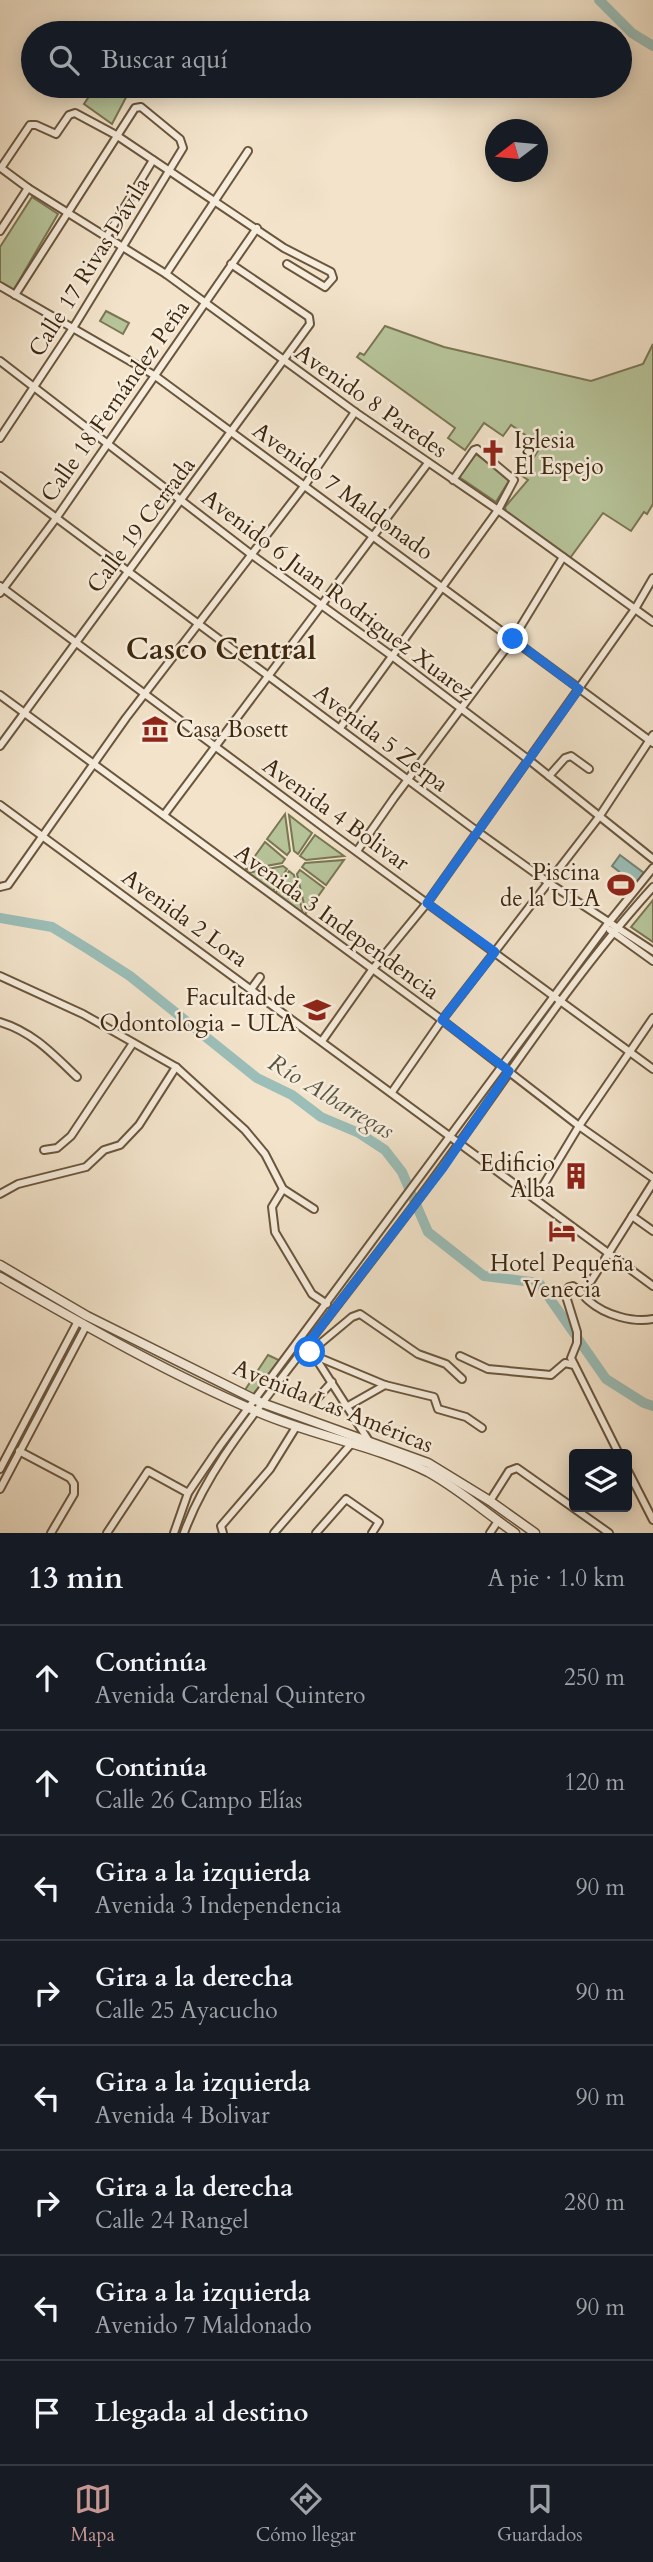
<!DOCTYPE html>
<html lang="es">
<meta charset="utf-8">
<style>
:root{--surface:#171b24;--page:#20242c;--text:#f1f3f6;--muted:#9ea1a6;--line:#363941;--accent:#c59692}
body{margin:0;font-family:Cardo,serif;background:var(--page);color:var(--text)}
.controls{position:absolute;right:21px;bottom:21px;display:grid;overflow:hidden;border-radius:7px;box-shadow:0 4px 18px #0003}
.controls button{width:63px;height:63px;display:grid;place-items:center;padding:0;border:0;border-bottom:2px solid var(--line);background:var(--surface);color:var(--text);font:35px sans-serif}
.compass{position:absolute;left:485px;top:119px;width:63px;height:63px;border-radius:50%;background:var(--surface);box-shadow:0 4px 18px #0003;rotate:254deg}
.stop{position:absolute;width:21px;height:21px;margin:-16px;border:5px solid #1a73e8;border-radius:50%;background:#fff}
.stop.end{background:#1a73e8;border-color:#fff;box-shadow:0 2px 7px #0008}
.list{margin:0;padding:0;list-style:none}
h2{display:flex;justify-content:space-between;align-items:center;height:91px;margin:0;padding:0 28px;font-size:30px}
h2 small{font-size:23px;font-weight:400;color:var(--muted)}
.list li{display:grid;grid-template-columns:46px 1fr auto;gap:21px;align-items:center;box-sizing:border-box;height:105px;padding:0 28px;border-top:2px solid var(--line)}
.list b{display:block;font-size:26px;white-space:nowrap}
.list p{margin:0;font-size:23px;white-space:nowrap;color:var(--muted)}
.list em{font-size:23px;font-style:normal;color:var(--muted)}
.icon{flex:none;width:38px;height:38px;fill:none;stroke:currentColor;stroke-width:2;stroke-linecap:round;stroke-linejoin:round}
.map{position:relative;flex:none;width:653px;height:1533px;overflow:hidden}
.search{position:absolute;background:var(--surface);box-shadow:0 4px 18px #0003;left:21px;right:21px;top:21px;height:77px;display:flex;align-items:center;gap:18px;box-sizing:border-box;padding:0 24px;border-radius:38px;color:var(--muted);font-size:26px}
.sheet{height:931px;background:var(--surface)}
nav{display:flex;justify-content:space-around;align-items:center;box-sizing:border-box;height:98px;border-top:2px solid var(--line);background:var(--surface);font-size:19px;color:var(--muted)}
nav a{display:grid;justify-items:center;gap:4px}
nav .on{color:var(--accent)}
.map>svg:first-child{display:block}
.green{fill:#b7c49a;stroke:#7a7654;stroke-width:2}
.water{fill:#9bbeb8;stroke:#758274;stroke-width:2}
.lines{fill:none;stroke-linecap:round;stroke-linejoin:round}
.river{stroke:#9bbeb8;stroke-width:10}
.minor-casing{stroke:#6a563d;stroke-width:10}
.tertiary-casing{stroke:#6a563d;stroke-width:11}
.minor{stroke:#f7eddd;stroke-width:6}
.tertiary{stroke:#f7eddd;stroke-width:8}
.route{stroke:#1a73e8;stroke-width:9}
.labels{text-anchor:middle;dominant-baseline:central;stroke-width:5;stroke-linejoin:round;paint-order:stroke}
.street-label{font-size:23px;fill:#3d270e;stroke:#f7eddd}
.poi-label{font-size:23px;fill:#3d270e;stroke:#f7eddd;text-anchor:end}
.water-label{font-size:24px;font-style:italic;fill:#595441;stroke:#f7eddd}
.district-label{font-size:30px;font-weight:bold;fill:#3d270e;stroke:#f7eddd}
</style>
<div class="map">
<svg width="653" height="1533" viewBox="0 0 653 1533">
<rect width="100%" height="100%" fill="#f2e3ca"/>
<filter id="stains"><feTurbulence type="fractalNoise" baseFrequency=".00286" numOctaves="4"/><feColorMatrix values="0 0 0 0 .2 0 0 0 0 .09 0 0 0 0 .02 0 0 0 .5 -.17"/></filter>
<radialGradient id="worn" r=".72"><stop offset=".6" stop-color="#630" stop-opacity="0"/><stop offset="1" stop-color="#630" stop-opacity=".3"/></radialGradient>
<g class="green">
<path d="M96,86h36l-20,38 -28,-20z"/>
<path d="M32,197l26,17 -45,77 -13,-8v-36z"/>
<path d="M106,311l23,12 -6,11 -23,-13z"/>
<path d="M385,326l59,21 147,34 52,-17 10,-20v160l-6,10 -3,-2 -13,19 -28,-18 -33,45 -64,-46 -1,-5 23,-27 -6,-4 19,-30 -30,-21 -8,11 -19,-13 -19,27 -17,-12 7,-10 -98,-71 3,-4 4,2z"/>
<path d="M476,454l34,25 -14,23 -37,-25z"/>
<path d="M285,814l5,37 -3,4 -20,-16z"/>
<path d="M289,815l23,18 -14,21 -4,-3z"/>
<path d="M315,835l29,21 -38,4 -6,-4z"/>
<path d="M265,842l20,17 -3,4 -37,7z"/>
<path d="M344,860l-18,25 -24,-18 3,-4z"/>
<path d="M283,866l4,3 -14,22 -26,-18z"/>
<path d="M300,870l24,18 -18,25 -9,-39z"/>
<path d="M289,871l5,4 9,39 -28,-20z"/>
<path d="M653,900v42l-22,-15z"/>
<path d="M268,1355l15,7 -29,36 -11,-5z"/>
</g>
<path class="water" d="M620,855l24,18 -9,11 -23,-18z"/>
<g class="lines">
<g class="river">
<path d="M599,0l33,33 21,13"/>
<path d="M0,918l52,9 36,22 42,27 127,102 35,17 29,22 38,16 26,17 17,22 26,60 56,44 55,7 67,96 38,24 9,3"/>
</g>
<defs>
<g id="minor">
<path d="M0,231l28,-43"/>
<path d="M107,236l46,-76"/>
<path d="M287,264l38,23 8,-9 -2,-6 -47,-24 -168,-113 -41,-22 -6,2 -13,19 -20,-9h-6l-29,43 27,20 138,86 189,138 143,98 155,112"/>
<path d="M166,274l82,-123"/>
<path d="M0,286l154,89 499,368"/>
<path d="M0,361l252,194 140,101 137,104 124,99"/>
<path d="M0,438l73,-110 110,-180 -3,-9 -39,-32 -6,1 -120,187"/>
<path d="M0,476l478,356 71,51 104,68"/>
<path d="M0,586l338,252 315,231"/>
<path d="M0,593l57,-76 200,-289"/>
<path d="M0,695l442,325 137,106 74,52"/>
<path d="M340,728l158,-218 16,-30 -37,-31 -3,1 -21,30"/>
<path d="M0,746l310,-422 -1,-7 -78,-53"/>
<path d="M549,776l16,-18 6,-2 18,13"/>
<path d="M0,805l653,481"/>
<path d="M164,815l264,-352"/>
<path d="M357,851l37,-53 119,-159 50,-82"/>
<path d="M0,887l8,-2 118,-167 179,-233 50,-73"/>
<path d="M610,930l43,31"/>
<path d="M0,976l83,38 93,53 69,63 20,24 18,35 31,20"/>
<path d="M252,988l8,-11"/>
<path d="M0,1022c33,10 53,32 77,55"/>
<path d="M322,1041l50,-71 55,-67 208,-294 18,-31"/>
<path d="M392,1092l50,-72 157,-203 54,-82"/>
<path d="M44,1150l13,-2 14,-12 62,-93"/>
<path d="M283,1189l-11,18 3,25 37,62 15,10"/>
<path d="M0,1194l18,-10 68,-17 18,-17 16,-5 19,-20 37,-58"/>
<path d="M535,1199l44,-73 74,-108"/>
<path d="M632,1216l21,15"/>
<path d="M591,1281l62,-98"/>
<path d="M310,1352l42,-35 8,-3 58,40 28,10 16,15"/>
<path d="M313,1355l72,30 49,12 4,12 28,8 16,11"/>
<path d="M460,1356l28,13 63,6 14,-12 9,2"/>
<path d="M315,1357l54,84"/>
<path d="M314,1402l18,-20"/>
<path d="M348,1406l37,-21"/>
<path d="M19,1451l51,27 4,6v10l-23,39"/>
<path d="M619,1454l-48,-96 6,-15v-11l-12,-39 4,-6 4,-1c7,4 10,10 16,15 16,14 44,22 64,18"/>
<path d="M0,1469l78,-148"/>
<path d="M627,1469l26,51"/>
<path d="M0,1489l86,-163"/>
<path d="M490,1501l19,-30 8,-3 92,65"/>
<path d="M107,1533l41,-62 40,22"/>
<path d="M174,1533l14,-40 32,-47 386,-520 47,-58"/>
<path d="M184,1533c22,-61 66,-114 105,-165 41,-53 82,-106 122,-159 81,-107 152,-223 242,-322"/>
<path d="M223,1533l-2,-7 49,-57 26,-42"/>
<path d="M274,1533l77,-89"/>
<path d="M316,1533l30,-34 33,23 -7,11"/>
<path d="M490,1533l8,-12"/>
</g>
<g id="tertiary">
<path d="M0,1265l87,51 175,87 166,60 62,38 45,32"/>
<path d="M0,1277c84,48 169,97 258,135 55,24 116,33 170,60 31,17 58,41 87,61"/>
</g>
</defs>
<use href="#minor" class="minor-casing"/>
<use href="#tertiary" class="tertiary-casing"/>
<use href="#minor" class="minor"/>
<use href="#tertiary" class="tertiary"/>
</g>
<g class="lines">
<path class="route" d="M310,1352l-4,-6 137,-178 66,-97 -67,-51 53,-68 -68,-49 152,-214 -66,-50"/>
</g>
<defs>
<symbol id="church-bare" viewBox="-9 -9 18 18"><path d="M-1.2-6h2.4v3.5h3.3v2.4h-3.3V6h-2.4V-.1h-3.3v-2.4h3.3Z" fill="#8f2418" stroke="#f7eddd" stroke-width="2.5" paint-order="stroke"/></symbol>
<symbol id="museum-bare" viewBox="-9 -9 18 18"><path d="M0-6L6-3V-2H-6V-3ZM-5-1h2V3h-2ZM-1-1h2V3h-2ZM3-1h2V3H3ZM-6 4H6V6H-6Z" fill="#8f2418" stroke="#f7eddd" stroke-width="2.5" paint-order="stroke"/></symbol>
<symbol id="stadium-bare" viewBox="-9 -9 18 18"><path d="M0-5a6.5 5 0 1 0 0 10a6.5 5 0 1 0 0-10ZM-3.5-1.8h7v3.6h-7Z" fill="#8f2418" stroke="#f7eddd" stroke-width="2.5" paint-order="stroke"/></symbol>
<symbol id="university-bare" viewBox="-9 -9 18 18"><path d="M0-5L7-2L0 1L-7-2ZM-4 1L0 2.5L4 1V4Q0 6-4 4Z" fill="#8f2418" stroke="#f7eddd" stroke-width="2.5" paint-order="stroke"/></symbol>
<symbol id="building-bare" viewBox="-9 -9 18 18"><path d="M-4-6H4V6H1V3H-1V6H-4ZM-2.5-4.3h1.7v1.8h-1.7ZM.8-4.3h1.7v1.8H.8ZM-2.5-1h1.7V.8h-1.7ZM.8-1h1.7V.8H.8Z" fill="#8f2418" stroke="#f7eddd" stroke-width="2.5" paint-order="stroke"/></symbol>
<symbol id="hotel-bare" viewBox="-9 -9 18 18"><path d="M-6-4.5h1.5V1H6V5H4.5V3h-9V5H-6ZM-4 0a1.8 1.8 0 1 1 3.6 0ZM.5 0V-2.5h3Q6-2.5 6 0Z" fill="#8f2418" stroke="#f7eddd" stroke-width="2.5" paint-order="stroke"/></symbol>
</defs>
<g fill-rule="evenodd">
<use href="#church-bare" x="474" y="434" width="38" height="38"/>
<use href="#museum-bare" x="136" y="710" width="38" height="38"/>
<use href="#stadium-bare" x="602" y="866" width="38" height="38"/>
<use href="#university-bare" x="298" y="991" width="38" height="38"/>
<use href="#building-bare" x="557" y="1157" width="38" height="38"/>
<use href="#hotel-bare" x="543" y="1212" width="38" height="38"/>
</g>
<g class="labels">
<g class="street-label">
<text transform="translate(89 267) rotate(-58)">Calle 17 Rivas Dávila</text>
<text transform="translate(115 401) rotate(-55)">Calle 18 Fernández Peña</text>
<text transform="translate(371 401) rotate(35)">Avenido 8 Paredes</text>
<text transform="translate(343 491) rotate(36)">Avenido 7 Maldonado</text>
<text transform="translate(141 525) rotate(-53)">Calle 19 Cerrada</text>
<text transform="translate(338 595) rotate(37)">Avenido 6 Juan Rodriguez Xuarez</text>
<text transform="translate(381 738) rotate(37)">Avenida 5 Zerpa</text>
<text transform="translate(336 814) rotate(36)">Avenida 4 Bolivar</text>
<text transform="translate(185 918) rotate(36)">Avenida 2 Lora</text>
<text transform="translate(337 922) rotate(36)">Avenida 3 Independencia</text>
<text transform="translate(333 1406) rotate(22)">Avenida Las Américas</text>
</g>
<g class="poi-label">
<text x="514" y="440" text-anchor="start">Iglesia<tspan x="514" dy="26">El Espejo</tspan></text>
<text x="176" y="729" text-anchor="start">Casa Bosett</text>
<text x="600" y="872">Piscina<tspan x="600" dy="26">de la ULA</tspan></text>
<text x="296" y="997">Facultad de<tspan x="296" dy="26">Odontologia - ULA</tspan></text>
<text x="555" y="1163">Edificio<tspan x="555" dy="26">Alba</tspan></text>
<text x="562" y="1263" text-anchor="middle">Hotel Pequeña<tspan x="562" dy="26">Venecia</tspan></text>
</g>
<g class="water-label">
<text transform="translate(331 1097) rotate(31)">Río Albarregas</text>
</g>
<g class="district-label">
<text x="221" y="649">Casco Central</text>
</g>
</g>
<rect width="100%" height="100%" filter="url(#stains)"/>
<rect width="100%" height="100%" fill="url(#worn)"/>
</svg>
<div class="controls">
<button><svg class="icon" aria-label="layers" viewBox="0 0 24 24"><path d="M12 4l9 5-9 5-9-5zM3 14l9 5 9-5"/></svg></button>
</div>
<svg class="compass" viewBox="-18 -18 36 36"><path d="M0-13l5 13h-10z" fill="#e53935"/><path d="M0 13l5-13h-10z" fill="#9ea1a6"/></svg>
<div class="stop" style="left:310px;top:1352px"></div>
<div class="stop end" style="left:513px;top:639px"></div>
<div class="search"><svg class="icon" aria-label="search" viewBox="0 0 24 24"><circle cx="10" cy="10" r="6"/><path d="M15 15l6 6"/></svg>Buscar aquí</div>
</div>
<section class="sheet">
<h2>13 min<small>A pie · 1.0 km</small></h2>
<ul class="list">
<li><svg class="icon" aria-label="ahead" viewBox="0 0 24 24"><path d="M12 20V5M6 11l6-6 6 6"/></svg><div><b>Continúa</b><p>Avenida Cardenal Quintero</p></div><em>250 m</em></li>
<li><svg class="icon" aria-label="ahead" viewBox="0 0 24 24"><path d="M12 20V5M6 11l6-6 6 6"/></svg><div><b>Continúa</b><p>Calle 26 Campo Elías</p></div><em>120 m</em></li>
<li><svg class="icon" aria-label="left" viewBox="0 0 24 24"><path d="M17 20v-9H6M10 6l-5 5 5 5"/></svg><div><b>Gira a la izquierda</b><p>Avenida 3 Independencia</p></div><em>90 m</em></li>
<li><svg class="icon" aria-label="right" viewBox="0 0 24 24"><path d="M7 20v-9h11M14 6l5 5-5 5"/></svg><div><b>Gira a la derecha</b><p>Calle 25 Ayacucho</p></div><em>90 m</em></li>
<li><svg class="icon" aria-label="left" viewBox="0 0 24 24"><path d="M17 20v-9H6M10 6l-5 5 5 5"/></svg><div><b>Gira a la izquierda</b><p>Avenida 4 Bolivar</p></div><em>90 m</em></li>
<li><svg class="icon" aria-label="right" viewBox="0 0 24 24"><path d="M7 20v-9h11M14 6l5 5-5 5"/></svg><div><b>Gira a la derecha</b><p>Calle 24 Rangel</p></div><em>280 m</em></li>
<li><svg class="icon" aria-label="left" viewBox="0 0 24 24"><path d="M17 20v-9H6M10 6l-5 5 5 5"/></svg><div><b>Gira a la izquierda</b><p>Avenido 7 Maldonado</p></div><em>90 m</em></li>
<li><svg class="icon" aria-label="arrive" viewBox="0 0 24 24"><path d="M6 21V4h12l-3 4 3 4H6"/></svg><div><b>Llegada al destino</b></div></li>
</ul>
</section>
<nav>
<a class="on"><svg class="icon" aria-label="map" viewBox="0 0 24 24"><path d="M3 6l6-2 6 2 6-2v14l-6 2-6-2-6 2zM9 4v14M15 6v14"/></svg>Mapa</a>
<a><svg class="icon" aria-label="directions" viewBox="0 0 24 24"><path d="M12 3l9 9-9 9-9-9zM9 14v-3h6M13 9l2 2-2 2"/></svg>Cómo llegar</a>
<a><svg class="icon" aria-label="saved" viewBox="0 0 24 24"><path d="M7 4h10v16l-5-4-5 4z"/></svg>Guardados</a>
</nav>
